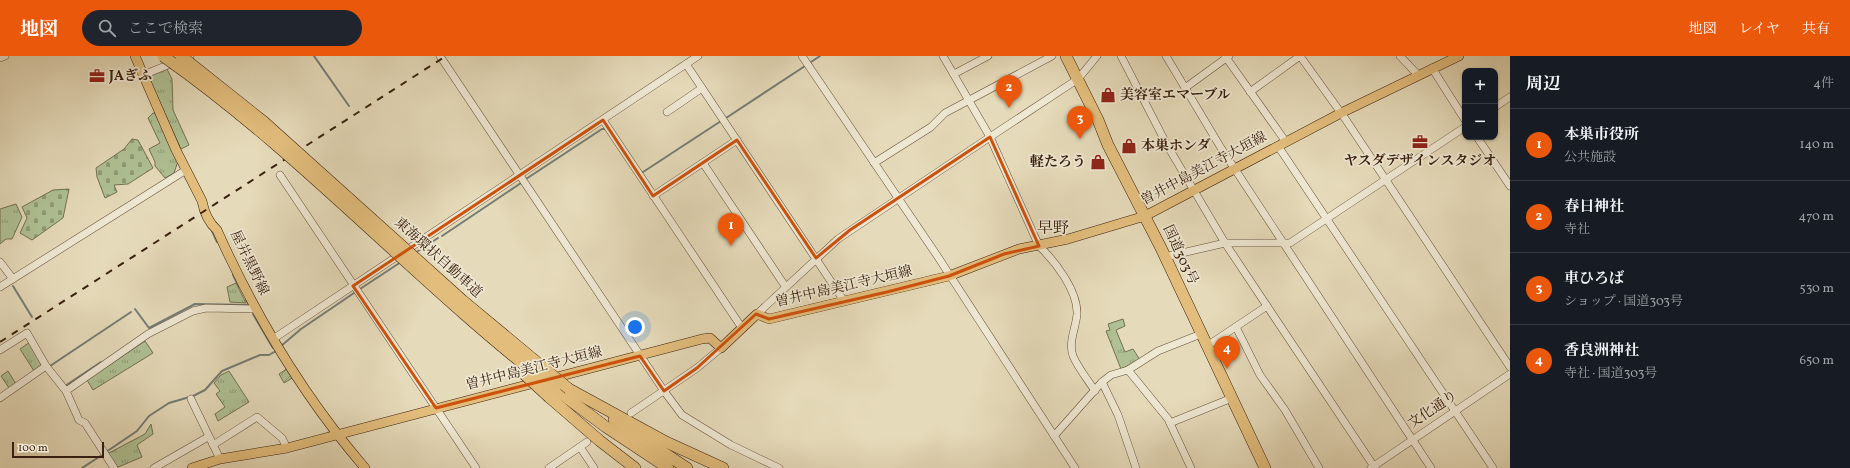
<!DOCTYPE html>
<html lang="ja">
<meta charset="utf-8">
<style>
:root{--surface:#171b24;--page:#20242c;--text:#f1f3f6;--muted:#9ea1a6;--line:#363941;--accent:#ea580c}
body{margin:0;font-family:Vollkorn,"Noto Serif JP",serif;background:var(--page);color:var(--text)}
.controls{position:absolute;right:12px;top:12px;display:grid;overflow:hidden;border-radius:8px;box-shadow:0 1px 3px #0004}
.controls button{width:36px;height:36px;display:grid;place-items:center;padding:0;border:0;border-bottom:1px solid var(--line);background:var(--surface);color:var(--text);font:20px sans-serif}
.scale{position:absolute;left:12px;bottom:10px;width:92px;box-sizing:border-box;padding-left:4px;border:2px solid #3a210f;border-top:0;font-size:11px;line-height:14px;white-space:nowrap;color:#3a210f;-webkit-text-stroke:3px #eee7d2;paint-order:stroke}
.you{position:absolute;left:635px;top:271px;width:14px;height:14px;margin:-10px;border:3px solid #fff;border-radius:50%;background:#1a73e8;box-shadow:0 0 0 6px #1a73e833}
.badge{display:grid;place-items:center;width:26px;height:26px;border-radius:50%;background:var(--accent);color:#fff;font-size:13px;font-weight:700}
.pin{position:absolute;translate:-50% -33px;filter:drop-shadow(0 1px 2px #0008)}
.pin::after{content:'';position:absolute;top:21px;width:14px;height:12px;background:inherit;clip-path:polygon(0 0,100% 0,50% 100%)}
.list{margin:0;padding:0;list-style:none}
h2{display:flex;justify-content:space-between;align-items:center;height:52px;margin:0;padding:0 16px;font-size:17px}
h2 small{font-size:13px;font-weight:400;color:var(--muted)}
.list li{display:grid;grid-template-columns:26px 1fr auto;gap:12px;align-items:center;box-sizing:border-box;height:72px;padding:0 16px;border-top:1px solid var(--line)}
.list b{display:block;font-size:15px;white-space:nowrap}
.list p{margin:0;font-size:13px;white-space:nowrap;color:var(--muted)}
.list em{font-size:13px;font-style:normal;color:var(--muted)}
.icon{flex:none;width:22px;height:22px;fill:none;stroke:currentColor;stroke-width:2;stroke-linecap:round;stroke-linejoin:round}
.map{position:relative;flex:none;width:1510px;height:412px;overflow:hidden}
header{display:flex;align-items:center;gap:24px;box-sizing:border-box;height:56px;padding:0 20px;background:var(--accent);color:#fff}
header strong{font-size:19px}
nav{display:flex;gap:22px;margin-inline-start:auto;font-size:14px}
.search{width:280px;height:36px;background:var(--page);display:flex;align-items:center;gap:10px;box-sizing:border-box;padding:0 14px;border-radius:22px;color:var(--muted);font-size:15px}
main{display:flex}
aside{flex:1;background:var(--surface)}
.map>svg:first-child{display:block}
.grass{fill:url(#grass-tufts);stroke:#747152}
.cemetery{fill:url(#cemetery-stones);stroke:#747152}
.garden{fill:url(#garden-furrows);stroke:#747152}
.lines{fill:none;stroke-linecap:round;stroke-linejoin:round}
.stream{stroke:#747c76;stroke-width:2}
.minor-casing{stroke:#654f3a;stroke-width:8}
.major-casing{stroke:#3a210f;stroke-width:10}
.highway-casing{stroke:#3a210f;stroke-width:12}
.minor{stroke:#eee7d2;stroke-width:7}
.major{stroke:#e2bd7c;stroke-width:9}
.highway{stroke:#e2bd7c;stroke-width:11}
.rail{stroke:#3a210f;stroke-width:2;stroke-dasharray:7 7;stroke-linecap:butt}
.highway-bridge-casing{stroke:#3a210f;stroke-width:12;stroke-linecap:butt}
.highway-bridge{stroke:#e2bd7c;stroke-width:11}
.marked{fill:none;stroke:#ce510c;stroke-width:3;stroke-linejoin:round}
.labels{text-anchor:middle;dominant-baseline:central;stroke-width:3.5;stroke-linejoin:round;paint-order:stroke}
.poi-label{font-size:14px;font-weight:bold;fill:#3a210f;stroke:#eee7d2;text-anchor:start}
.street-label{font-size:14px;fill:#3a210f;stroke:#eee7d2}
.quarter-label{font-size:16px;fill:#3a210f;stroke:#eee7d2}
</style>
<header>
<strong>地図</strong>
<div class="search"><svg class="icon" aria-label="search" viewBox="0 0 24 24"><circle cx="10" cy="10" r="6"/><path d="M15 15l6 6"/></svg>ここで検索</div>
<nav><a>地図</a><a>レイヤ</a><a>共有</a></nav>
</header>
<main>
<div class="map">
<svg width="1510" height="412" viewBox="0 0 1510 412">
<defs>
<pattern id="grass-tufts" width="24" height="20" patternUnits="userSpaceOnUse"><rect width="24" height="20" fill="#afc194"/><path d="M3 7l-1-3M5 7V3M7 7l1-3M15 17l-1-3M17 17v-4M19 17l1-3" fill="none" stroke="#8f9c77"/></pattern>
<pattern id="cemetery-stones" width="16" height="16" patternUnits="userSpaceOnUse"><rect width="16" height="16" fill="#afc194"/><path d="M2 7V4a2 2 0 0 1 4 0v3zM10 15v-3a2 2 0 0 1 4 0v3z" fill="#8f9c77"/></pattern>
<pattern id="garden-furrows" width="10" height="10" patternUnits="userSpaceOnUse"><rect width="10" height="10" fill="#afc194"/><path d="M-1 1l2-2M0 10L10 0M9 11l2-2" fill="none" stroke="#8f9c77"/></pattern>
</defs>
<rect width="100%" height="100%" fill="#e5dab9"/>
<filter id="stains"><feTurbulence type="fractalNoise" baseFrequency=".005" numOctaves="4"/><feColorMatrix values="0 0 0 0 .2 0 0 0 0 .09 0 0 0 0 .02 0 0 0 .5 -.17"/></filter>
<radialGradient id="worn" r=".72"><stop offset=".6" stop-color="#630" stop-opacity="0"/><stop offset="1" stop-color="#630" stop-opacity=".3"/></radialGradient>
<g class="grass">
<path d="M167,13l5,10 1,31 16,35 -8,4 -31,-68 1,-6z"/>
<path d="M153,57h2l23,48 -4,12 -9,5 -10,-12v-4l-6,-13 11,-6 -12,-25z"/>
<path d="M16,148l6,13 -10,22h-6l-6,5v-35z"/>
<path d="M236,227l10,20 -16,-1 -3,-15z"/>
<path d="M1123,263l2,7 -9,4 9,22 8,-3 7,11 -19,9 -15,-38 4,-1 -2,-6z"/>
<path d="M145,285l8,12 -60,37 -6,-10z"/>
<path d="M30,286l12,21 -2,4 -6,4 -14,-22z"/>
<path d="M8,315l8,13 -7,4 -8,-12z"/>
<path d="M229,315l20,31 -31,19 -3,-7 10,-7 -9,-13 4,-3 -6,-8 7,-8z"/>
<path d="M151,368l2,10 -16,11 5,12 -26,11 -9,-14 38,-20z"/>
</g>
<g class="cemetery">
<path d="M132,83l6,1 15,28 -25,16 -14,1 3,7 -12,6 -8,-21 -1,-9 28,-19z"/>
<path d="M69,133l-6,29 -31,22 -12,-7 7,-15 -5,-11 31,-17z"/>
</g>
<path class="garden" d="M288,312l6,9 -10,6 -5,-9z"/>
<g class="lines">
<g class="stream">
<path d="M314,0l35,50"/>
<path d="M811,6l9,-6"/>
<path d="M726,62l79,-52"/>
<path d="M640,118l81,-53"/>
<path d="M526,123l76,-50h3"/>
<path d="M212,175l5,11"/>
<path d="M442,180l79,-53"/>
<path d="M415,197l23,-15"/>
<path d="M233,219l6,12"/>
<path d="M13,230l19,31"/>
<path d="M360,233l41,-27"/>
<path d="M135,253l14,19 46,-24 54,1 -3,-5"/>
<path d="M253,258l20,34"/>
<path d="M281,290l20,-17 53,-36"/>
<path d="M50,310l81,-54"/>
<path d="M65,330l36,-24"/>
<path d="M106,396l31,-21 12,-15 20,-13 24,-7 12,-6 17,-19 38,-16h9l7,-4"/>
<path d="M82,412l20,-13"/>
</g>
<defs>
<g id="minor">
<path d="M440,0l224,335 18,24 49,30 48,23"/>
<path d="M802,0l136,201 137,211"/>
<path d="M943,0l47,81 88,-58 19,-23"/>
<path d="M1121,0l46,89 58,98 150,225"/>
<path d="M1166,0l55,92 210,320"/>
<path d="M1225,0l61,86"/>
<path d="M1300,0l44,61 166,250"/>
<path d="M1400,0l18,19"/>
<path d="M0,2l5,-2"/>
<path d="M686,8l158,237"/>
<path d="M1432,12l33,52"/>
<path d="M954,18l34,-18"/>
<path d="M143,19l47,-19"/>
<path d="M1185,32l44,-32"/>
<path d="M1250,36l50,-36"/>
<path d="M1495,51l15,-10"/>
<path d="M667,56l35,-24"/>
<path d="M603,64l139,208"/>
<path d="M1477,81l33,49"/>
<path d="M1278,90l215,322"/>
<path d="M703,107l82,123"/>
<path d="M874,107l57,-36 14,-14 107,-57"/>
<path d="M280,119l196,293"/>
<path d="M653,140l84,-56"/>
<path d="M1165,201l60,-14h65l175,-116"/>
<path d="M0,206l13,17"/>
<path d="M0,231l186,-117"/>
<path d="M757,258l81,-75 152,-102 49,109c16,15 39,45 38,68 -1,14 -9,28 -4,42 5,12 15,24 22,35"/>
<path d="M1236,271l24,48 25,35 34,58"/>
<path d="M273,283l425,-283"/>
<path d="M1207,290l60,-40"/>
<path d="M0,294l27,-17 19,33 20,25 13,29 6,3 29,45"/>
<path d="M1128,314l40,49 23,49"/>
<path d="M1102,326l16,33 18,53"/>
<path d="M66,335l82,-57 45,-23 13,-3 50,1"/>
<path d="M0,342l46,-32"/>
<path d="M191,343l29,60"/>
<path d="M631,357l66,-45 24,-20"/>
<path d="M1170,367l62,-25"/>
<path d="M1054,380l48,-54 9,-7 17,-5 30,-19 43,-17"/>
<path d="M213,389l44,-28 25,21 5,10"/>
<path d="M580,391l14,21"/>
<path d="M154,412l54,-31"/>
<path d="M549,412l38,-26"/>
<path d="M1371,412l139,-94"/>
</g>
<g id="major">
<path d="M135,0l41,94 26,51c2,11 6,21 15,29 38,85 87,167 148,238"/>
<path d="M192,412l28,-9 67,-11 415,-109 8,-1 11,10 36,-34 12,5 180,-43 70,-27 49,-10 77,-23 196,-103 118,-57"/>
</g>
<g id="highway">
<path d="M1066,0l32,64 10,25 53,103 104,220"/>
<path d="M555,333l51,38 62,41"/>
<path d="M569,333l97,53 57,26"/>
<path d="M549,341l51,44 35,27"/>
<path d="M614,364l73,48"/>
</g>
</defs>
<use href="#minor" class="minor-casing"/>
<use href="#major" class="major-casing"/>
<use href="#highway" class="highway-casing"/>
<use href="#minor" class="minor"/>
<use href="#major" class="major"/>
<use href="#highway" class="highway"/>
<path class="rail" d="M0,286l446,-286"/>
<defs>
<g id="highway-bridge">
<path d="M163,0c141,99 256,229 392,333"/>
<path d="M181,0l83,66 198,178 107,89"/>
<path d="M524,318l25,23"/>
</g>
</defs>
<use href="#highway-bridge" class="highway-bridge-casing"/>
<use href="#highway-bridge" class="highway-bridge"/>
</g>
<path class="marked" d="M603,64l50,76 84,-56 79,118 34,-28 140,-93 49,109 -35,8 -55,22 -62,16 -118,27 -13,-5 -59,54 -33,23 -24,-35 -204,52 -83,-122z"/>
<defs>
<symbol id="office-bare" viewBox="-9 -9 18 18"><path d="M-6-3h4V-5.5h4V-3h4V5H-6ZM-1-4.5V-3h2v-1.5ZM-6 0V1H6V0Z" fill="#8f2418" stroke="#eee7d2" stroke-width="2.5" paint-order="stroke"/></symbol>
<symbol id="shop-bare" viewBox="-9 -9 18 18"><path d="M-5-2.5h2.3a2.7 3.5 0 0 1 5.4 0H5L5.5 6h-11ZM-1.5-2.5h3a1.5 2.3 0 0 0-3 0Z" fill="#8f2418" stroke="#eee7d2" stroke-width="2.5" paint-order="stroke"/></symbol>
</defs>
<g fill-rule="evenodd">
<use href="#office-bare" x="86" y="9" width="22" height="22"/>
<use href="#shop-bare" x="1097" y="28" width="22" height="22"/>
<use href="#office-bare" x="1409" y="75" width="22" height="22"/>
<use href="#shop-bare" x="1118" y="79" width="22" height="22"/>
<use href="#shop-bare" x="1087" y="95" width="22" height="22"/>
</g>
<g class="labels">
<g class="poi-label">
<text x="109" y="20">JAぎふ</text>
<text x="1120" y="39">美容室エマーブル</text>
<text x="1141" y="90">本巣ホンダ</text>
<text x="1420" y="105" text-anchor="middle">ヤスダデザインスタジオ</text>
<text x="1086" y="106" text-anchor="end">軽たろう</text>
</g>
<g class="street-label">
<text transform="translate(1204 113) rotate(-28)">曽井中島美江寺大垣線</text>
<text transform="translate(1180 199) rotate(65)">国道303号</text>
<text transform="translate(438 202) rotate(42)">東海環状自動車道</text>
<text transform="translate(249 207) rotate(64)">屋井黒野線</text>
<text transform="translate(844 231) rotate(-13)">曽井中島美江寺大垣線</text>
<text transform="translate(534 313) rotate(-14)">曽井中島美江寺大垣線</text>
<text transform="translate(1433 354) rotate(-34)">文化通り</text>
</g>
<g class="quarter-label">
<text x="1053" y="173">早野</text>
</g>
</g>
<rect width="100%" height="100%" filter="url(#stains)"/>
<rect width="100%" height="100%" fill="url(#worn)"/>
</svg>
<div class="controls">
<button>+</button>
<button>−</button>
</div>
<div class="scale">100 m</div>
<div class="you"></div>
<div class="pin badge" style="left:731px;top:190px">1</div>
<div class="pin badge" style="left:1009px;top:52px">2</div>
<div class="pin badge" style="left:1080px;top:83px">3</div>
<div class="pin badge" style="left:1227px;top:313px">4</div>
</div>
<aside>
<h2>周辺<small>4件</small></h2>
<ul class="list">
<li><span class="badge">1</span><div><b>本巣市役所</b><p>公共施設</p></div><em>140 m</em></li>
<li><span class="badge">2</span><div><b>春日神社</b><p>寺社</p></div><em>470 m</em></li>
<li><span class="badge">3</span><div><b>車ひろば</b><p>ショップ · 国道303号</p></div><em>530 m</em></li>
<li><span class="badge">4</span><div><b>香良洲神社</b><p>寺社 · 国道303号</p></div><em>650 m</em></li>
</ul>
</aside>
</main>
